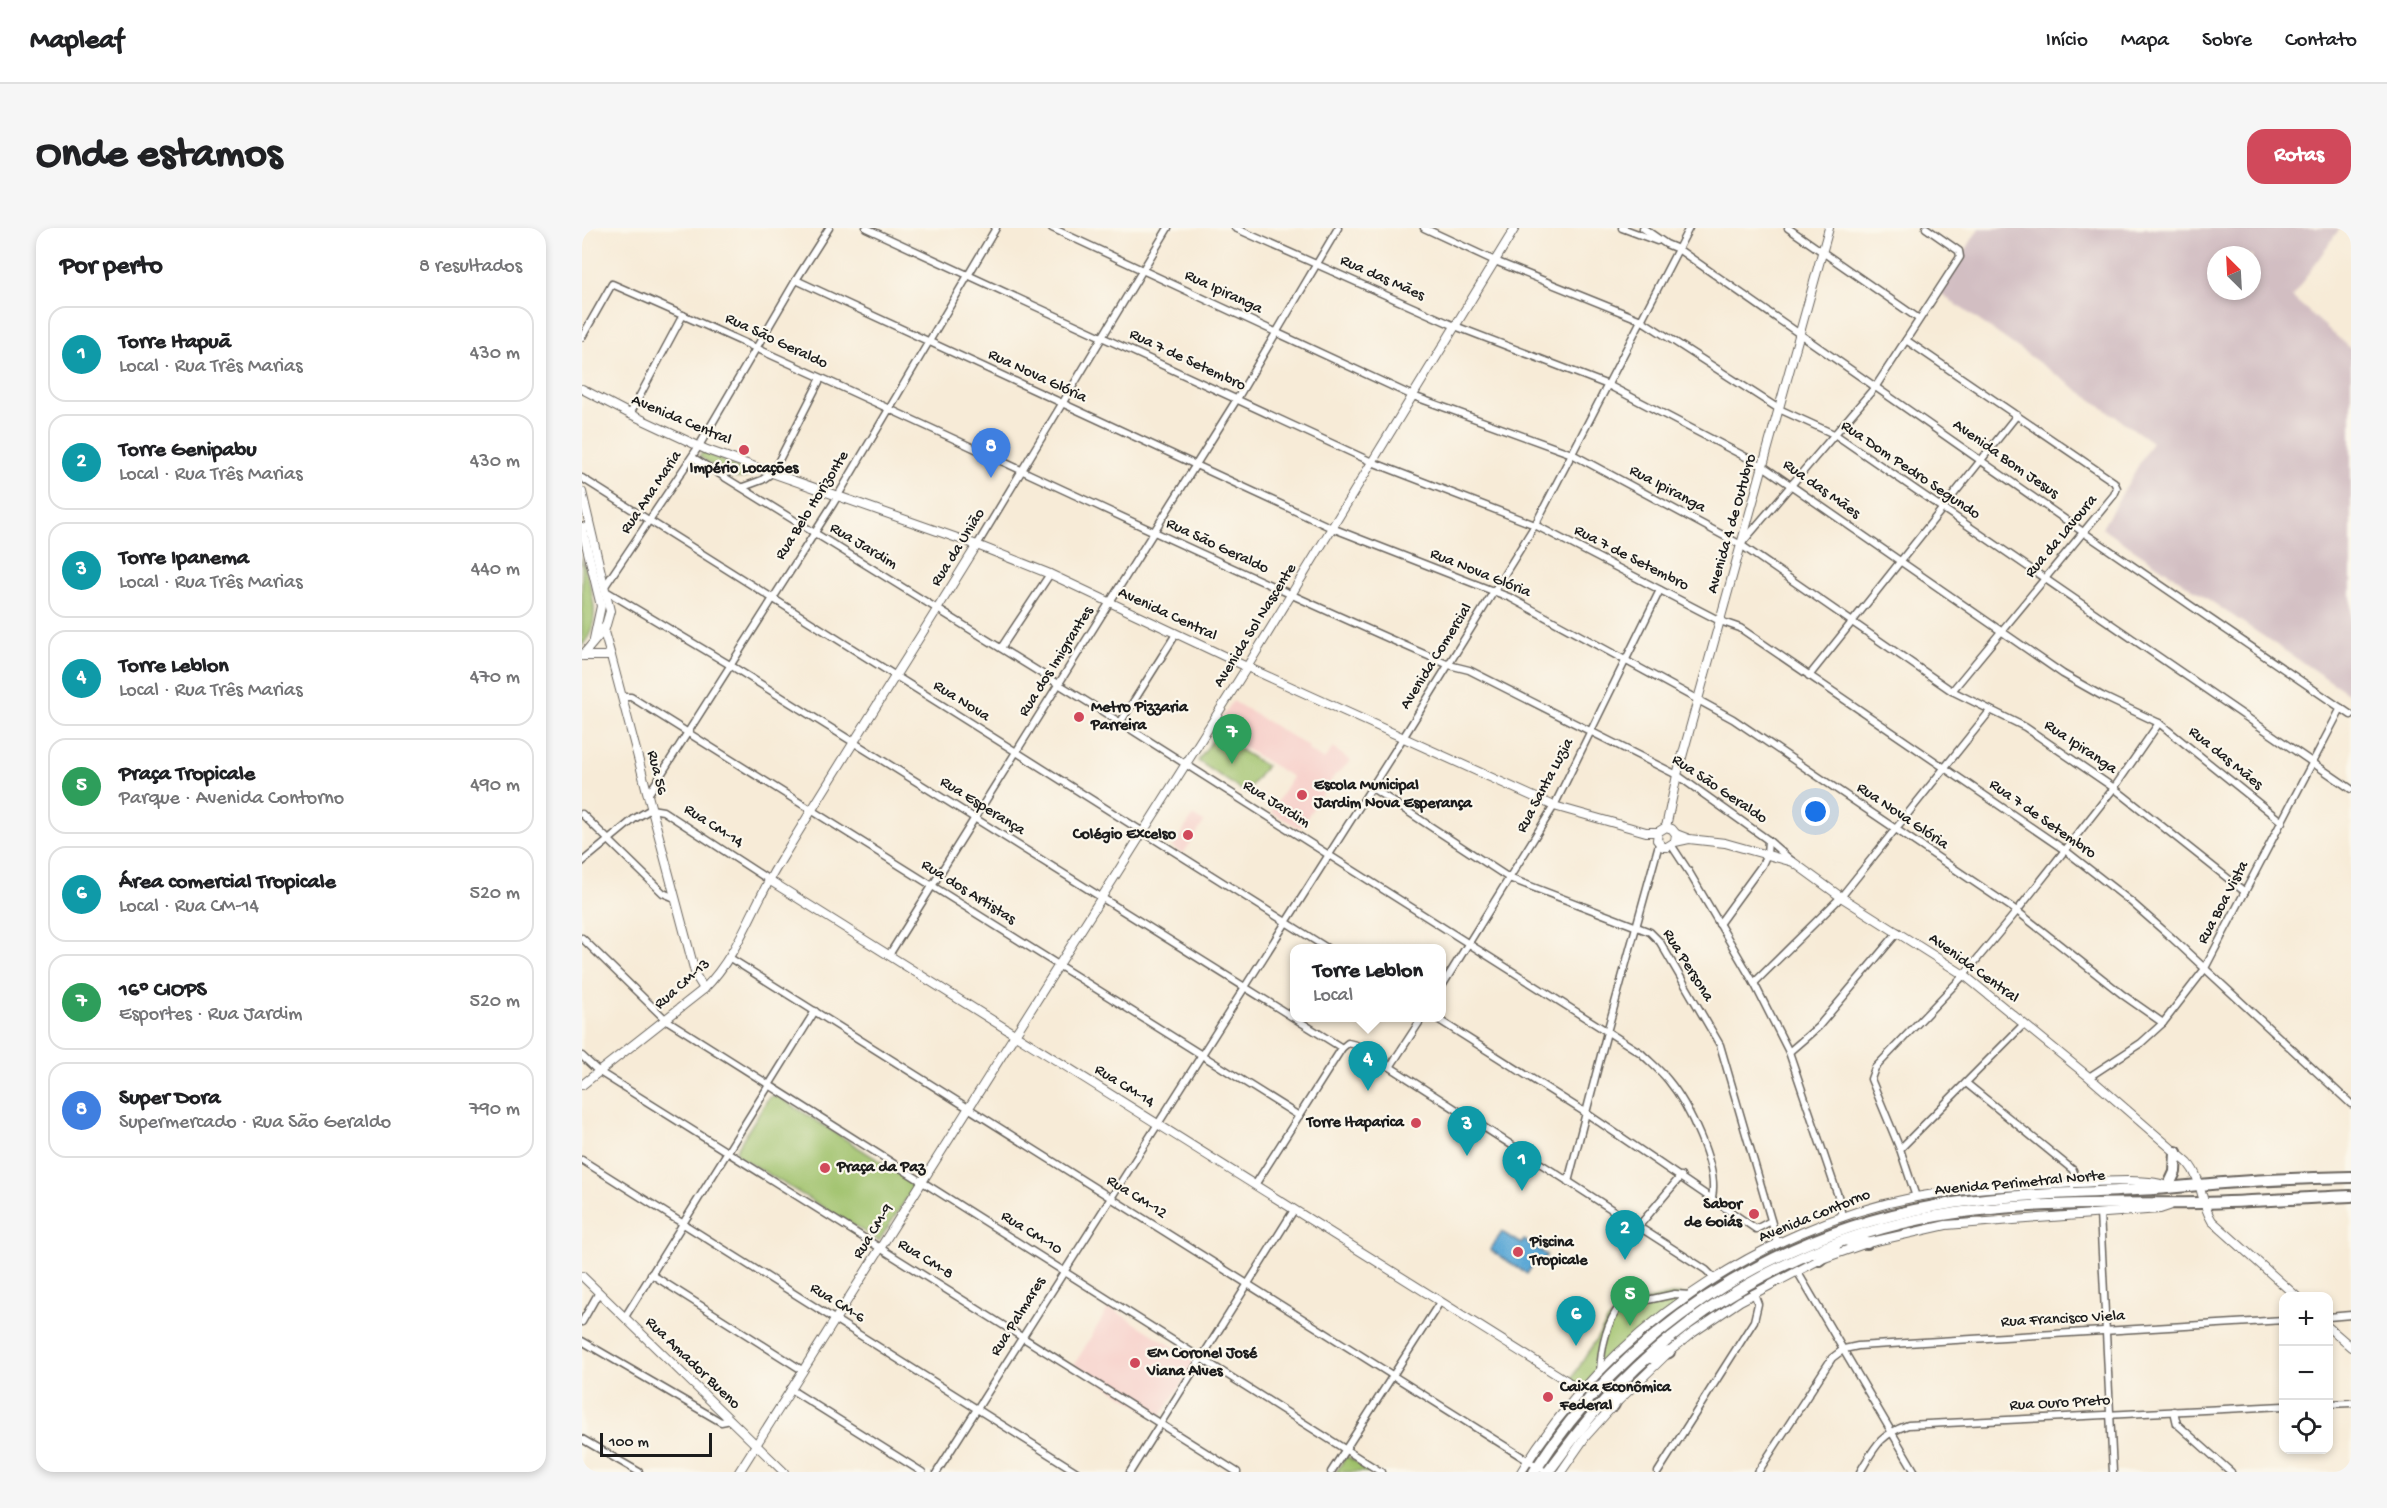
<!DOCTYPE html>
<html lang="pt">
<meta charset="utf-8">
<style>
:root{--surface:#fff;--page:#f6f6f6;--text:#202124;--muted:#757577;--line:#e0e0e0;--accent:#d1495b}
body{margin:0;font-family:"Gochi Hand",sans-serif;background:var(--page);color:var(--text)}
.controls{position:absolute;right:18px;bottom:18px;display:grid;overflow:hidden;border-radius:12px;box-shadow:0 3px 9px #0003}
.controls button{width:54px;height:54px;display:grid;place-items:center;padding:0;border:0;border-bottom:2px solid var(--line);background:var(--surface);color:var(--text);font:30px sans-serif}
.compass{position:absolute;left:1625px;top:18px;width:54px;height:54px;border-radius:50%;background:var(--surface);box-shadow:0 3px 9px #0003;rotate:336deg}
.scale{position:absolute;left:18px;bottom:15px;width:112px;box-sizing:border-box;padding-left:6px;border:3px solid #1c1c1c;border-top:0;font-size:16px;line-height:21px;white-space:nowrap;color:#1c1c1c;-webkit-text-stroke:4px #fbf7ec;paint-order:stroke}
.you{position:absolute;left:1234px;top:584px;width:21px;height:21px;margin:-15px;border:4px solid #fff;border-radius:50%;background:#1a73e8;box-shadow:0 0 0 9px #1a73e833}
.badge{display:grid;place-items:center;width:39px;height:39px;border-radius:50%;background:var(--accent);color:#fff;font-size:20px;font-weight:700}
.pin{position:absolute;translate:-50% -50px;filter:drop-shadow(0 2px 3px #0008)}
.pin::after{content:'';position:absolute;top:32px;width:21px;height:18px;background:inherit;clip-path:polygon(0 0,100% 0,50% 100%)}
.popup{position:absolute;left:708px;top:716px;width:156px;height:78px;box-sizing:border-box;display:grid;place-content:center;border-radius:12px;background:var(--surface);filter:drop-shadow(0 2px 4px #0005);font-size:20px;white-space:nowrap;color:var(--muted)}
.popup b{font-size:22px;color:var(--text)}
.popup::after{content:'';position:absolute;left:50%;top:100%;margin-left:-12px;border:12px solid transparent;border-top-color:var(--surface)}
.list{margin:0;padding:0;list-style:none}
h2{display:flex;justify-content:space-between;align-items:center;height:78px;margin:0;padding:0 24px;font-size:26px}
h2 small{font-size:20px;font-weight:400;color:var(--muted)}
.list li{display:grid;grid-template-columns:39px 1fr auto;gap:18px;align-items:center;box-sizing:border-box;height:96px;margin:0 12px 12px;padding:0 12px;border:2px solid var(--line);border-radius:18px}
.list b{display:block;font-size:22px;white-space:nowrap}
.list p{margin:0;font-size:20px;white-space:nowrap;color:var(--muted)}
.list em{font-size:20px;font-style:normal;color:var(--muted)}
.icon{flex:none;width:33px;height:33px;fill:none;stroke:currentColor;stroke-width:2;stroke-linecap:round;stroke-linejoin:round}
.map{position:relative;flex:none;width:1769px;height:1244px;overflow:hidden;border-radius:18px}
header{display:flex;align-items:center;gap:36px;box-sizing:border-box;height:84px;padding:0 30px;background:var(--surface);border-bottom:2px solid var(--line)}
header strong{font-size:28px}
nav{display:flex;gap:33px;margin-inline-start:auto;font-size:21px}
.intro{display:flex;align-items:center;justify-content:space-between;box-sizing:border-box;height:144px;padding:0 36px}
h1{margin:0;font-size:42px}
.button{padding:15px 27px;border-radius:18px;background:var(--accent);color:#fff;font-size:21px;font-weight:700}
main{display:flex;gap:36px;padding:0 36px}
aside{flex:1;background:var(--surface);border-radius:18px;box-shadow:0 3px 9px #0003}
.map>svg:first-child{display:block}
.built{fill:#f7d0ca}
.industrial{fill:#d2bec2;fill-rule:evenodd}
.green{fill:#9fc16a;stroke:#5e6e43;stroke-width:1.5}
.water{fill:#5da9d6;stroke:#3c6279;stroke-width:1.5}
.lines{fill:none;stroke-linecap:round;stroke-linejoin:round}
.minor-casing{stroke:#69645d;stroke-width:9}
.tertiary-casing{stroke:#69645d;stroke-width:10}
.trunk-casing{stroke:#69645d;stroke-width:14}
.minor{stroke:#fff;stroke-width:6}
.tertiary{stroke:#fff;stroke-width:8}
.trunk{stroke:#fff;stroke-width:10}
.poi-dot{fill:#d1495b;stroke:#fbf7ec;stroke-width:2}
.labels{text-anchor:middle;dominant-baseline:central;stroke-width:4.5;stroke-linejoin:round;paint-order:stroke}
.street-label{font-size:16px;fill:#1c1c1c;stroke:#fbf7ec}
.poi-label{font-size:16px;font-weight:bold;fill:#1c1c1c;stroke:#fbf7ec;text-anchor:start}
</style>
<header>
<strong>Mapleaf</strong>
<nav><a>Início</a><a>Mapa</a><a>Sobre</a><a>Contato</a></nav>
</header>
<div class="intro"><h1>Onde estamos</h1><a class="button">Rotas</a></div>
<main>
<aside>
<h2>Por perto<small>8 resultados</small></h2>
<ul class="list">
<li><span class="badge" style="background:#0f9aa8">1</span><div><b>Torre Itapuã</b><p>Local · Rua Três Marias</p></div><em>430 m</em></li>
<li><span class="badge" style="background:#0f9aa8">2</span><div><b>Torre Genipabu</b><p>Local · Rua Três Marias</p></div><em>430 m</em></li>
<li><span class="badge" style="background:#0f9aa8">3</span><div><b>Torre Ipanema</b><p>Local · Rua Três Marias</p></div><em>440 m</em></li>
<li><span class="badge" style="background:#0f9aa8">4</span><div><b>Torre Leblon</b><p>Local · Rua Três Marias</p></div><em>470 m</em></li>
<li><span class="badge" style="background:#2e9e5b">5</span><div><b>Praça Tropicale</b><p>Parque · Avenida Contorno</p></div><em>490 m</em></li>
<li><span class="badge" style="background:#0f9aa8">6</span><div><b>Área comercial Tropicale</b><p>Local · Rua CM-14</p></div><em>520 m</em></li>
<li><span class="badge" style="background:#2e9e5b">7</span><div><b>16º CIOPS</b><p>Esportes · Rua Jardim</p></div><em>520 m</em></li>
<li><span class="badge" style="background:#3f7fe0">8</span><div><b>Super Dora</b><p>Supermercado · Rua São Geraldo</p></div><em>790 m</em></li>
</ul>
</aside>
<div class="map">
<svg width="1769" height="1244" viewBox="0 0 1769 1244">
<rect width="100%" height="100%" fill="#fbf7ec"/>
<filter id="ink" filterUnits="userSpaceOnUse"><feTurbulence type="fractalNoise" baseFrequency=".0167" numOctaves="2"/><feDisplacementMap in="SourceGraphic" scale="12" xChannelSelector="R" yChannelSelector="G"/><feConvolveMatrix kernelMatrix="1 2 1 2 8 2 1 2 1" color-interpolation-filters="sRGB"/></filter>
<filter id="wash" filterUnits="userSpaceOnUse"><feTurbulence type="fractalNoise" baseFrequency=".008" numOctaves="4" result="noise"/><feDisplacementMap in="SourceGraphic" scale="24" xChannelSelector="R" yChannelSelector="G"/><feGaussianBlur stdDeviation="1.35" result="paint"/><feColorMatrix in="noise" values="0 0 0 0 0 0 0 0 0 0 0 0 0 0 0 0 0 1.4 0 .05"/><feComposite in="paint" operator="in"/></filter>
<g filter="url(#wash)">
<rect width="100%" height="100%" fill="#f7ebd7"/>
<g class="built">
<path d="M651,473l76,46 -1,3 16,10 9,-12 18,13 -17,15 -34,52 -29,-16 21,-35 -78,-48z"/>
<path d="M611,588l11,6 -21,32 -11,-7z"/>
<path d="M527,1079l87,54 -37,58 -85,-54z"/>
</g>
<path class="industrial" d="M1397,0h361l-48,69 59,52v346l-249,-167 50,-86 -212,-149zM1634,27h36v36h-36z"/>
<g class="green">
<path d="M121,223l49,24c-18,11 -38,-9 -53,-19z"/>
<path d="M0,329c8,30 23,63 0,89z"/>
<path d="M634,507l50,31 -20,27 -48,-32z"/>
<path d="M194,867l138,88v4l-35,54 -141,-85 -2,-6 33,-53z"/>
<path d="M1093,1066l16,1 -52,40 -60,58 -8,-13 36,-58 13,-16z"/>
<path d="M764,1228l28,16h-38z"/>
</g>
<path class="water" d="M920,1004l19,12 3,-4 23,15 -5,7 -5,-3 -10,15 -37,-24z"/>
</g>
<g filter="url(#ink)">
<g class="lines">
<defs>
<g id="minor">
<path d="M284,0l506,234 163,63 185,96 20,7 326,223 64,50 42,37 179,166"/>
<path d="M470,0l361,168 159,58 169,91 211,146 73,36 89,61 131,104"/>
<path d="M653,0l220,98 153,59 155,81 300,208 39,22 57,27 123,99"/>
<path d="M842,0l71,33 146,59 138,89 57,26 515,354"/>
<path d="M1040,0l35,13"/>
<path d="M1061,0l23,16 12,5 405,283 268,183"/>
<path d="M1206,0l131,91"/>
<path d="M214,52l536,248 179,70 222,121 284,192 106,84 40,28"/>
<path d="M0,109l30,-53c281,122 556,259 837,381l20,5 208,105 91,65 25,22"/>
<path d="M1324,112l208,142 3,6 -3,7 -162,196"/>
<path d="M48,186l53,-99"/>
<path d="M110,229l402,249 547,347c9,9 19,17 27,27 20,24 51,87 44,117"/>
<path d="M0,250l745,470"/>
<path d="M161,259l19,-7 11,-8 48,-94"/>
<path d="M1159,316l135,-158 84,-129 -1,-6 -33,-23"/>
<path d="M395,317l191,-317"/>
<path d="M23,358l94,-140 97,-166 33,-52"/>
<path d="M24,363l124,74 612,383"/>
<path d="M419,420l49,-74"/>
<path d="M1227,448l208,-261"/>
<path d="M41,469h8l668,419"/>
<path d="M538,495l56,-89"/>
<path d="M790,560l137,90 141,54 10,10 60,103 58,199"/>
<path d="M66,567l185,-291 163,-276"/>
<path d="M0,586l81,79 12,5"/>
<path d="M1090,618l17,26 65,111 35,69 50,147 3,19"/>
<path d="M0,634l52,-43 17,-10 12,2 106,69"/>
<path d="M1137,696l43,-59 5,-11 1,-14"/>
<path d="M0,710l83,81 716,453"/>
<path d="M307,727l348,-556 101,-171"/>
<path d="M148,730l816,514"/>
<path d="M1172,755l87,-86 149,-186"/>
<path d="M860,758l112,-180 106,-216"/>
<path d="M854,790l150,95 170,116 15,-8"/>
<path d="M1207,824l29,-25 80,-95"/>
<path d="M0,828l16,15 639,401"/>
<path d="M808,839l32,-49"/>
<path d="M1507,849l52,-34 22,-20 41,-53 137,-262"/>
<path d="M1384,855l107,87 4,13"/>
<path d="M1318,921l124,-125"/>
<path d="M0,932l495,312"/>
<path d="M986,954l39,-150 52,-188"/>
<path d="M673,957l87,-137 6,-5 8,2 350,225 8,8"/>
<path d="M1334,969l-16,-48 -29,-70 4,-11 89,-93 53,-64 97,-123 45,-65"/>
<path d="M1518,985l13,259"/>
<path d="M1056,999l43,-51"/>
<path d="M1215,1043l118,201"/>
<path d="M69,1046l151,96"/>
<path d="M43,1089l190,-306"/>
<path d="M1746,1089l23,-2"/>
<path d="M0,1094l17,-30"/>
<path d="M0,1113l139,81 10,-2"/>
<path d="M1018,1145c1,-23 5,-48 20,-67l55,-12 15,1"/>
<path d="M208,1161l132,83"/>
<path d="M1746,1176l23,-1"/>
<path d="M1592,1183l3,13 54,48"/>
<path d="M0,1211l57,33"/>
<path d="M355,1244l466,-734 132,-213 154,-297"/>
<path d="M548,1244l164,-262"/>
<path d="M749,1244l109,-170"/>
<path d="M1076,1244l96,-151 4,-17 -4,-11"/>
<path d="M1176,1244l74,-114 12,-9 14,-3 426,-26"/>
<path d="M1278,1244c15,-25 19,-37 48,-47l376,-19"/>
</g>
<g id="tertiary">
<path d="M0,161l48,25 77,36 270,95 73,29 197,93 307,139 92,26h12"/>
<path d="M0,264l28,119 -6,21"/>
<path d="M0,299l19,79 -7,33"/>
<path d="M16,399l6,5 7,24 85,320 8,13"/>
<path d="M0,428l16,-19"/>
<path d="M0,428h29"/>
<path d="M1084,599l11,-52 152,-547"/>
<path d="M1094,606l13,5 36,4 68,19 48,35 123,78 125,102 99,86c15,17 12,39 24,58l84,75"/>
<path d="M1093,614l1,-8 -4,-5 -6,-2 -8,5 -1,8 6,7h4l8,-5 14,-3"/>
<path d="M187,652l798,501 12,12"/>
<path d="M0,857l122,-96c35,-35 48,-82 74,-124 65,-107 133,-213 199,-320"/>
<path d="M0,1048l202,196"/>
<path d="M1746,1099l23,20"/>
<path d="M157,1244l508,-805 268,-439"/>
<path d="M939,1244c83,-137 238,-245 395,-275 48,-9 97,-11 145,-13 22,-1 92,-8 107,3"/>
<path d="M979,1244l25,-36 27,-30 56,-54 22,-18 49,-33 79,-41 48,-17 79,-18 214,-16 9,-3"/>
</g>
<g id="trunk">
<path d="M1586,959l7,-15 1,-20"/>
<path d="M1266,1013l19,2"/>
<path d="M1237,1032l16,-13"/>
<path d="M1069,1130l18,-6"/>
<path d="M1031,1178l10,-19"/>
<path d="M952,1244c90,-141 237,-237 401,-266 66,-12 134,-12 201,-16 29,-1 58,-5 87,-7 42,-3 85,-5 128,-6"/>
<path d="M966,1244c18,-24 36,-49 56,-71 84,-93 194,-157 317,-182 92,-18 188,-15 281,-16 49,-1 99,-5 149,-7"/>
</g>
</defs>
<use href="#minor" class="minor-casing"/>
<use href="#tertiary" class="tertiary-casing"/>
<use href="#trunk" class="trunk-casing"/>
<use href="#minor" class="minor"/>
<use href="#tertiary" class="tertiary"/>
<use href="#trunk" class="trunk"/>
</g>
</g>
<g class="poi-dot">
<circle cx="162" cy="222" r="6"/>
<circle cx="497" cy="489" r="6"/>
<circle cx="720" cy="567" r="6"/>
<circle cx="606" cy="607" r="6"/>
<circle cx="834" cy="895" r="6"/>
<circle cx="243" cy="940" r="6"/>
<circle cx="1172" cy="986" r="6"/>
<circle cx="936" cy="1024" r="6"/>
<circle cx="553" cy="1135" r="6"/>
<circle cx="966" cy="1169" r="6"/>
</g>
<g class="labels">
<g class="street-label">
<text transform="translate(800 51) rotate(24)">Rua das Mães</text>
<text transform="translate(641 65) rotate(25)">Rua Ipiranga</text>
<text transform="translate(194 114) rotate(25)">Rua São Geraldo</text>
<text transform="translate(605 133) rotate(25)">Rua 7 de Setembro</text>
<text transform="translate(455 149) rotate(25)">Rua Nova Glória</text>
<text transform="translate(99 193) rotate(23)">Avenida Central</text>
<text transform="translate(1423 232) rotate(35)">Avenida Bom Jesus</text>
<text transform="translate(1328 243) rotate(34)">Rua Dom Pedro Segundo</text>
<text transform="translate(1085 262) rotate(28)">Rua Ipiranga</text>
<text transform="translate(1239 262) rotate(35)">Rua das Mães</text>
<text transform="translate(70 265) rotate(-56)">Rua Ana Maria</text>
<text transform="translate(231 278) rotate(-58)">Rua Belo Horizonte</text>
<text transform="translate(1151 296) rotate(-74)">Avenida 4 de Outubro</text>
<text transform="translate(1480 309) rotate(-50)">Rua da Lavoura</text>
<text transform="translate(281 319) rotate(31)">Rua Jardim</text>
<text transform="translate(635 319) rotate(25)">Rua São Geraldo</text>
<text transform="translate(377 320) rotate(-58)">Rua da União</text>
<text transform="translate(1049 331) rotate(27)">Rua 7 de Setembro</text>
<text transform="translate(898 346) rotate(22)">Rua Nova Glória</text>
<text transform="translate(585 387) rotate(25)">Avenida Central</text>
<text transform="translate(674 398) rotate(-58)">Avenida Sol Nascente</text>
<text transform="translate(855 429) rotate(-58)">Avenida Comercial</text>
<text transform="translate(475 434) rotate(-58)">Rua dos Imigrantes</text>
<text transform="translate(379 474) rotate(32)">Rua Nova</text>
<text transform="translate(1498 520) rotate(34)">Rua Ipiranga</text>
<text transform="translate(1643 531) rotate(39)">Rua das Mães</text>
<text transform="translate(74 545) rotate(76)">Rua 56</text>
<text transform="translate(964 558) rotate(-62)">Rua Santa Luzia</text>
<text transform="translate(1137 562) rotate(34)">Rua São Geraldo</text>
<text transform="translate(694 577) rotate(32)">Rua Jardim</text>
<text transform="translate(400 579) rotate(32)">Rua Esperança</text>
<text transform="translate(1320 589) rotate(34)">Rua Nova Glória</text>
<text transform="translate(1460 592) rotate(35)">Rua 7 de Setembro</text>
<text transform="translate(131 599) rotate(33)">Rua CM-14</text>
<text transform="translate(386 665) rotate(32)">Rua dos Artistas</text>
<text transform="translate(1642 675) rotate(-62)">Rua Boa Vista</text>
<text transform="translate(1105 738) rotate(58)">Rua Persona</text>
<text transform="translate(1391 741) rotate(36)">Avenida Central</text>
<text transform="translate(101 757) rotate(-41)">Rua CM-13</text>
<text transform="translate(542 859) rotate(32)">Rua CM-14</text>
<text transform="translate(1438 956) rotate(-5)">Avenida Perimetral Norte</text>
<text transform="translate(554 970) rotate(32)">Rua CM-12</text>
<text transform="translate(1233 989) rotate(-22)">Avenida Contorno</text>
<text transform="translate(292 1004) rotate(-58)">Rua CM-9</text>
<text transform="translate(449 1006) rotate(32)">Rua CM-10</text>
<text transform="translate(343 1032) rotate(32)">Rua CM-8</text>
<text transform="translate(255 1076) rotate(32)">Rua CM-6</text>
<text transform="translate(437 1089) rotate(-58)">Rua Palmares</text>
<text transform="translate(1481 1092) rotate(-3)">Rua Francisco Viela</text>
<text transform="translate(110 1136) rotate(44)">Rua Amador Bueno</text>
<text transform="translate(1478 1176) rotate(-3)">Rua Ouro Preto</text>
</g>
<g class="poi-label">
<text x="162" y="241" text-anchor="middle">Império Locações</text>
<text x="509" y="480">Metro Pizzaria<tspan x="509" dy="18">Parreira</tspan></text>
<text x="732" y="558">Escola Municipal<tspan x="732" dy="18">Jardim Nova Esperança</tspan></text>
<text x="594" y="607" text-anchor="end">Colégio Excelso</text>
<text x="822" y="895" text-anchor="end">Torre Itaparica</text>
<text x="255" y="940">Praça da Paz</text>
<text x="1160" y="977" text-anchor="end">Sabor<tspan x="1160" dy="18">de Goiás</tspan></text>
<text x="948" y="1015">Piscina<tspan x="948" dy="18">Tropicale</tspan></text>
<text x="565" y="1126">EM Coronel José<tspan x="565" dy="18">Viana Alves</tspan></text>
<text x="978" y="1160">Caixa Econômica<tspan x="978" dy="18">Federal</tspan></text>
</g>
</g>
</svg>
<div class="controls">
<button>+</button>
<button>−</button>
<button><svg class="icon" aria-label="locate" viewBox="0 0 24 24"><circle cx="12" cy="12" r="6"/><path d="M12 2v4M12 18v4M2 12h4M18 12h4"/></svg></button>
</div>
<svg class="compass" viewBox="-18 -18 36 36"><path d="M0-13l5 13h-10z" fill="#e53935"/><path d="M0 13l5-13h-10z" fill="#757577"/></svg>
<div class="scale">100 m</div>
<div class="you"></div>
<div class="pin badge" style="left:940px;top:963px;background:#0f9aa8">1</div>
<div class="pin badge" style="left:1043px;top:1032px;background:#0f9aa8">2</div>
<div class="pin badge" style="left:885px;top:928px;background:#0f9aa8">3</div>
<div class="pin badge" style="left:786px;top:863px;background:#0f9aa8">4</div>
<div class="popup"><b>Torre Leblon</b>Local</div>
<div class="pin badge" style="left:1048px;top:1098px;background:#2e9e5b">5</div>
<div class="pin badge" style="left:994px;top:1118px;background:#0f9aa8">6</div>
<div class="pin badge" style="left:650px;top:536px;background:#2e9e5b">7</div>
<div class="pin badge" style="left:409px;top:250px;background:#3f7fe0">8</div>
</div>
</main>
